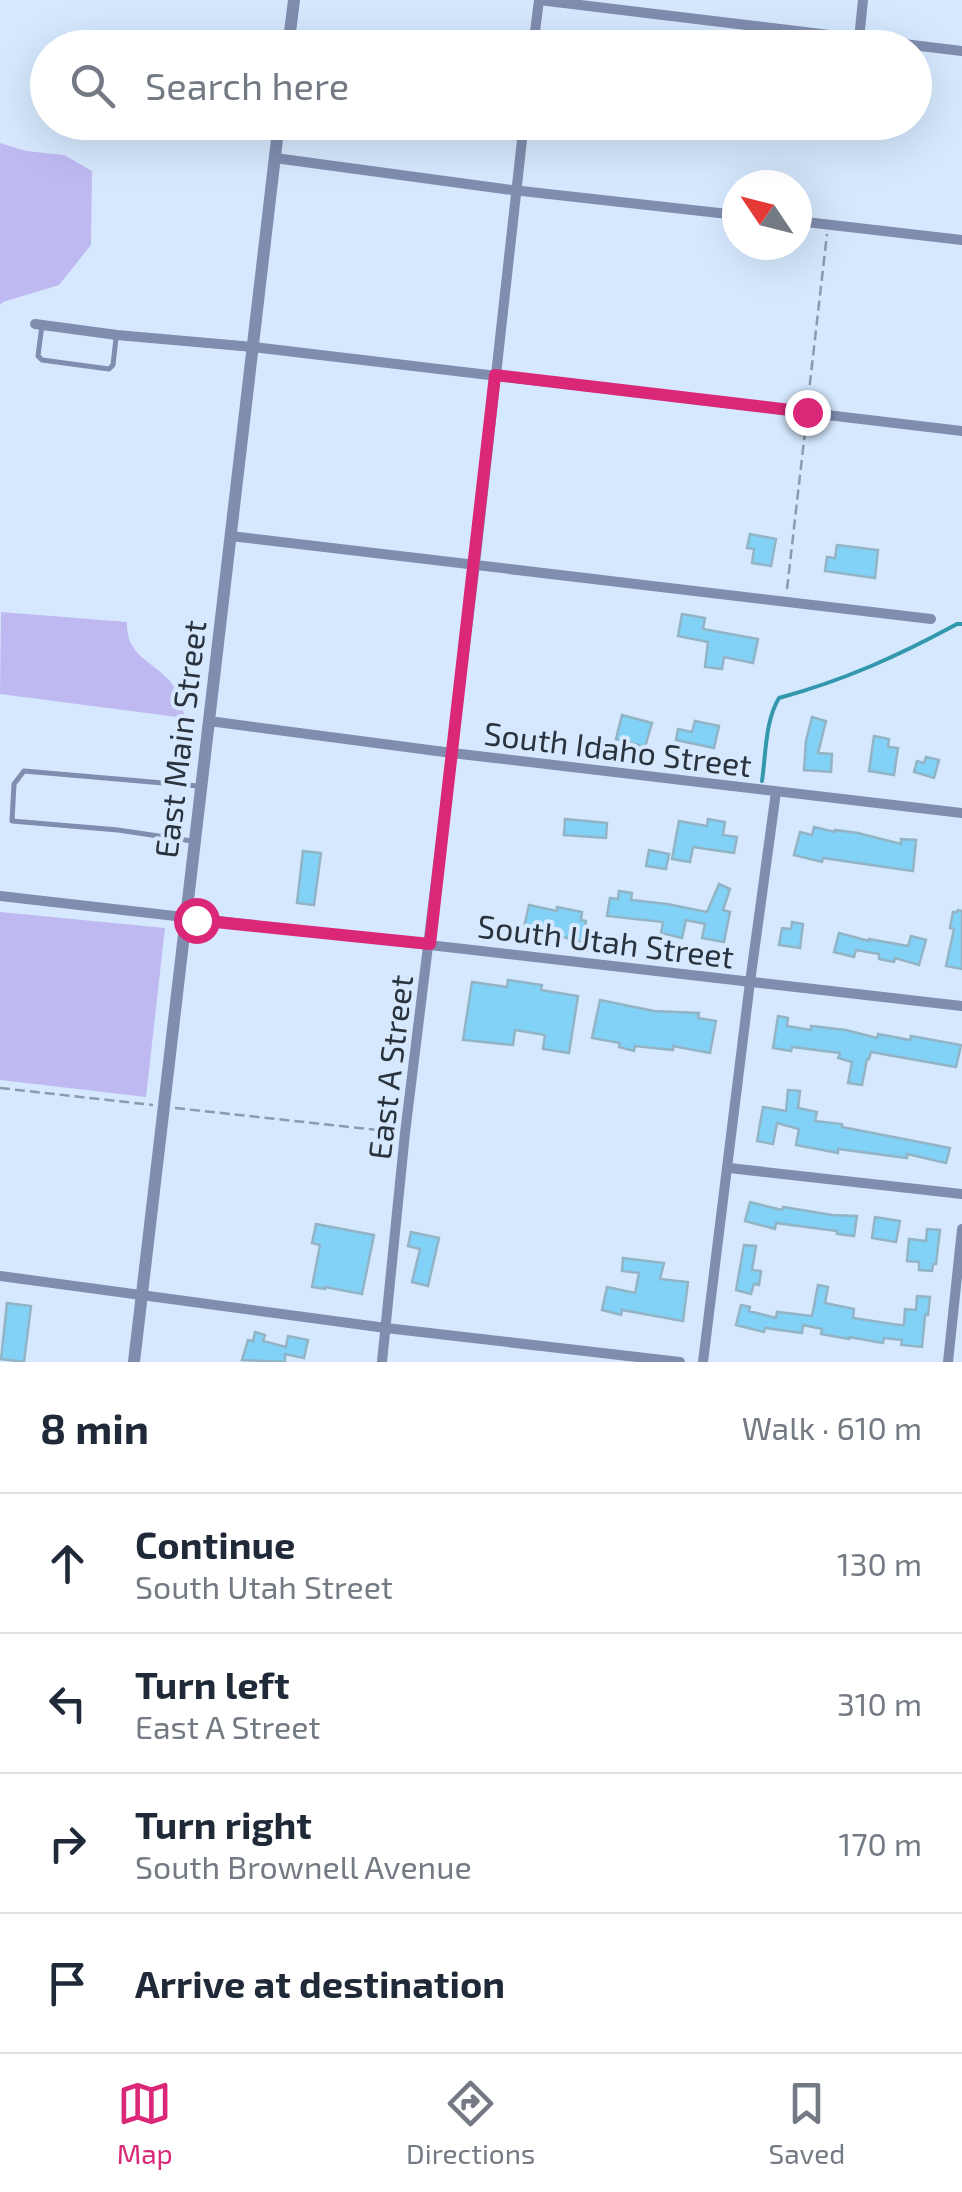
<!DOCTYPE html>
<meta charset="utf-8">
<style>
:root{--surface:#fff;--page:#f6f6f7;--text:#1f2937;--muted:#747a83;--line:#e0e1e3;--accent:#db2777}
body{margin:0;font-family:"Exo 2",sans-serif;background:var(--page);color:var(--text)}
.compass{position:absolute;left:722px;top:170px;width:90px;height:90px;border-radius:50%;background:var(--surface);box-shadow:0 10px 40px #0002;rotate:305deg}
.stop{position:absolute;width:30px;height:30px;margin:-22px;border:8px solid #db2777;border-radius:50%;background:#fff}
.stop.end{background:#db2777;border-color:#fff;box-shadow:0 2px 10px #0008}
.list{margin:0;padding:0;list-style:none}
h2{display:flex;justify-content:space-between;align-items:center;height:130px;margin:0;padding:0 40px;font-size:42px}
h2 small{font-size:32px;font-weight:400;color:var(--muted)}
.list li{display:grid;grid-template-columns:65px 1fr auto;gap:30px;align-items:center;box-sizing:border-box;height:140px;padding:0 40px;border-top:2px solid var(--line)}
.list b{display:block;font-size:38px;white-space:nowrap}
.list p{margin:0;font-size:32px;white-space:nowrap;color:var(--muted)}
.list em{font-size:32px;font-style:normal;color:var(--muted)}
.icon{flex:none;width:55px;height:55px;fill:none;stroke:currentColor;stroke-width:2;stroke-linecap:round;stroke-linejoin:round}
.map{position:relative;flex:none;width:962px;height:1362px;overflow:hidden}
.search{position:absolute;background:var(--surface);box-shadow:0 10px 40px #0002;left:30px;right:30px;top:30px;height:110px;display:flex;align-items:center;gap:25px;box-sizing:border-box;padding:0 35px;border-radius:55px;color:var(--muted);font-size:38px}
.sheet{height:690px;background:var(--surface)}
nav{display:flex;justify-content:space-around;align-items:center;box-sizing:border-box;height:140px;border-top:2px solid var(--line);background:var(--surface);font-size:28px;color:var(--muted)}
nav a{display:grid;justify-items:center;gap:5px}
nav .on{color:var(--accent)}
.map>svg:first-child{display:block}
.green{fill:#bfb9f2}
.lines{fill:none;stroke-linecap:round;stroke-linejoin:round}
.stream{stroke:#3498ac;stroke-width:4}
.building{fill:#82d1f7;stroke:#92b4c5;stroke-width:2.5}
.path{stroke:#8c9bab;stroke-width:2.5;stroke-dasharray:10 5;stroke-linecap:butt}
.service{stroke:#808daf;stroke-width:5}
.minor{stroke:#808daf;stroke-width:10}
.tertiary{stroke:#808daf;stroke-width:12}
.route{stroke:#db2777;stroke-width:12}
.labels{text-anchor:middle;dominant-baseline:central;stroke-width:8;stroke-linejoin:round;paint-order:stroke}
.street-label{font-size:32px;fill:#2a333d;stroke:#d5e8fd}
</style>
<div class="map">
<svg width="962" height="1362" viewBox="0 0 962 1362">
<rect width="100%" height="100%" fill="#d5e8fd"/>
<g class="green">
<path d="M0,143l26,8 38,4 28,16 -1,74 -32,40 -56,17 -3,3z"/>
<path d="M1,612l126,10c-1,33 23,38 42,58 9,10 13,25 16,38l-185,-24z"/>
<path d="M0,912l165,16 -19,169 -146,-17z"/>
</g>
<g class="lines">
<path class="stream" d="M762,781c4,-27 3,-60 17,-83 66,-18 119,-42 178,-74h5"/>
</g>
<g class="building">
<path d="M750,534l26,5 -5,27 -19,-3 2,-14 -7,-1z"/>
<path d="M837,545l41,5 -3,28 -50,-7 2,-14 8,1z"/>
<path d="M682,614l23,4 -2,11 55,10 -5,24 -29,-6 -2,12 -17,-2 3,-25 -30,-6z"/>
<path d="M622,715l30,8 -7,24 -29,-8z"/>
<path d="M812,717l14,4 -8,32 14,1 -1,18 -27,-2 2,-29z"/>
<path d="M695,721l24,5 -5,22 -38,-8 2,-11 14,3z"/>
<path d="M874,736l15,3 -1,8 10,1 -4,27 -25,-4z"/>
<path d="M926,757l13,3 -5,18 -20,-6 3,-11 7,2z"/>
<path d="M565,819l42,4 -1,15 -42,-3z"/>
<path d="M708,819l17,3 -2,13 14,2 -3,16 -41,-6 -3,15 -18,-3 7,-38 28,5z"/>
<path d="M814,827l21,5v-2l23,3 43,11v-5l15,1 -3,31 -90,-13 -1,4 -28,-7 6,-23 12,3z"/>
<path d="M649,850l20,4 -3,15 -20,-3z"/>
<path d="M303,851l18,2 -7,52 -17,-2z"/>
<path d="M719,884l11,5 -7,21 7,2 -6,30 -22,-4 3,-14 -19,-4 -4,18 -21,-5 2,-11 -56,-6 3,-18 8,1 1,-8 13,2 -1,7 36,4 40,8z"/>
<path d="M529,905l28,6v-4l25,5 -1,8 5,1 -4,21 -58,-15z"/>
<path d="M958,910l4,1v58l-16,-3 8,-37 -4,-1 3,-16h4z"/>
<path d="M792,922l11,2 -3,24 -21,-3 3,-17 9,1z"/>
<path d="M839,933l30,8v-2l39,7 3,-10 15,4 -7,25 -24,-7 -1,4 -15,-3v-5l-23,-4 -2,7 -20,-5z"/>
<path d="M508,980l34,5 -1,5 37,6 -9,57 -26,-4 2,-14 -30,-5 -2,15 -50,-5 9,-58 35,5z"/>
<path d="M600,1000l54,11 45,2 -1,5 18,3 -6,32 -37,-7v4l-38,-4 -1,5 -15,-4 1,-4 -28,-5z"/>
<path d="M778,1016l10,2 -1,8 24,4v-4l35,4 31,8 1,-4 32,6 1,-4 50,9 -5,22 -85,-15 -2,7h-2l-5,26 -14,-2 4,-21 -14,-4 2,-5 -48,-6 -1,4 -18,-3z"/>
<path d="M788,1090l12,1 -2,17 19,4 -2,9 27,3v3l108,21 -4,15 -39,-9v4l-69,-9v4l-42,-8 3,-16 -22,-6 -4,21 -16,-3 6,-34 23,4z"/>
<path d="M750,1202l32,8 1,-3 49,8 25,1 -3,20 -17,-2v-3l-61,-8 -1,6 -30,-8z"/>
<path d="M875,1217l25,4 -4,21 -24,-4z"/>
<path d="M316,1224l58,11 -12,59 -37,-7v2l-13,-2 8,-42 -8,-2z"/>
<path d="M927,1229l13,1 -4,34h-3l-1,7 -13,-1v-8l-12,-1 2,-22 17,2z"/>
<path d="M411,1232l28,6 -11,48 -16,-4 8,-33 -12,-3z"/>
<path d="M744,1245l12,1 -4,24 9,1 -2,14 -5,-1 -3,10 -15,-4z"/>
<path d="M623,1258l41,5 -4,16 28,3 -5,39 -61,-11 -1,5 -19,-5 5,-23 28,6 4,-20 -17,-2z"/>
<path d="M818,1285l10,2 -3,16 29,6 -1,9 46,7h5l1,-16 11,1 1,-14 13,1 -2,18h-3l-3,32 -21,-2 1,-5 -18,-2 -1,5 -34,-6v2l-28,-5 1,-5 -19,-4 -1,8 -37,-5 -1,4 -28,-7 5,-20 9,2 -1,4 27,7 1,-6 35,4z"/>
<path d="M7,1303l24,3 -7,56 -23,-3z"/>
<path d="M255,1332l10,3 -2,6 23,6 2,-11 20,4 -4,18 -19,-4v8l-43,-2 6,-20 5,1z"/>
</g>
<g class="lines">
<g class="path">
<path d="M808,400l19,-166"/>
<path d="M787,589l19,-166"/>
<path d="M0,1088l153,17"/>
<path d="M175,1108l221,24"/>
</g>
<g class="service">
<path d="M42,325l-4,31 4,4 67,9 4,-4 3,-27"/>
<path d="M192,841l-74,-11 -106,-9 2,-37 10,-13 174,15"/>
</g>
<g class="minor">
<path d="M539,0l423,51"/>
<path d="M859,39l4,-39"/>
<path d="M533,48l6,-48"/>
<path d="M275,158l229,31 233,26"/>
<path d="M797,221l165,19"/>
<path d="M35,324l82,11 136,12 709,84"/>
<path d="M231,536l700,83"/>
<path d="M209,721l243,32 510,60"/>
<path d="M0,896l962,110"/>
<path d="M729,1168l233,26"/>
<path d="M0,1276l386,52 294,34"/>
<path d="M382,1362l23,-229 70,-569 49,-442"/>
<path d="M703,1362l47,-380 26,-190"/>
<path d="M948,1362l14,-133"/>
</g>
<g class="tertiary">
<path d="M288,48l6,-48"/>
<path d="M134,1362l145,-1240"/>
</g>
</g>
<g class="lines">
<path class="route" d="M196,920l234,24 65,-569 312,37"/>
</g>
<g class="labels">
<g class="street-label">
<text transform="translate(179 739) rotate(-83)">East Main Street</text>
<text transform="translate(618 748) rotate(7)">South Idaho Street</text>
<text transform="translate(606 940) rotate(7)">South Utah Street</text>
<text transform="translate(389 1067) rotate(-83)">East A Street</text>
</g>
</g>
</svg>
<svg class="compass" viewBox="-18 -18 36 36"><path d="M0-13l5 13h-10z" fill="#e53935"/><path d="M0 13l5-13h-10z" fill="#747a83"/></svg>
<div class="stop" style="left:196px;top:920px"></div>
<div class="stop end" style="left:807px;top:412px"></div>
<div class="search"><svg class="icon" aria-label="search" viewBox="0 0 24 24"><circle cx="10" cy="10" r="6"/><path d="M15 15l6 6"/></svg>Search here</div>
</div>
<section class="sheet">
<h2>8 min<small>Walk · 610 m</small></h2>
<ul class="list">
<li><svg class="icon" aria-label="ahead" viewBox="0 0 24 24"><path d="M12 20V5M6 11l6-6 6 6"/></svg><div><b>Continue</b><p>South Utah Street</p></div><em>130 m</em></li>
<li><svg class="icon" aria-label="left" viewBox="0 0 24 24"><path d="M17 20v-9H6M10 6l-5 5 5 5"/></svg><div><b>Turn left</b><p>East A Street</p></div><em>310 m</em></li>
<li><svg class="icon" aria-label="right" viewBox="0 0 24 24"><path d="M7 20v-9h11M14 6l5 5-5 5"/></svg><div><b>Turn right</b><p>South Brownell Avenue</p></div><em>170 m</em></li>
<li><svg class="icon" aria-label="arrive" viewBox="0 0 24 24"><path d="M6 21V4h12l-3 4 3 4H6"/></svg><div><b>Arrive at destination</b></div></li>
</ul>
</section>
<nav>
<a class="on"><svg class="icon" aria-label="map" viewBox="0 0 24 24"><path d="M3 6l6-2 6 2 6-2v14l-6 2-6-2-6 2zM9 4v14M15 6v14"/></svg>Map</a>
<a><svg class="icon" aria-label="directions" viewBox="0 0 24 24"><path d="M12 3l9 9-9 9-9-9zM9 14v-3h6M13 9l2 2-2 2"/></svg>Directions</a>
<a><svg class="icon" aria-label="saved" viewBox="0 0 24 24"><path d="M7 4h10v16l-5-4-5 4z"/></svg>Saved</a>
</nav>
